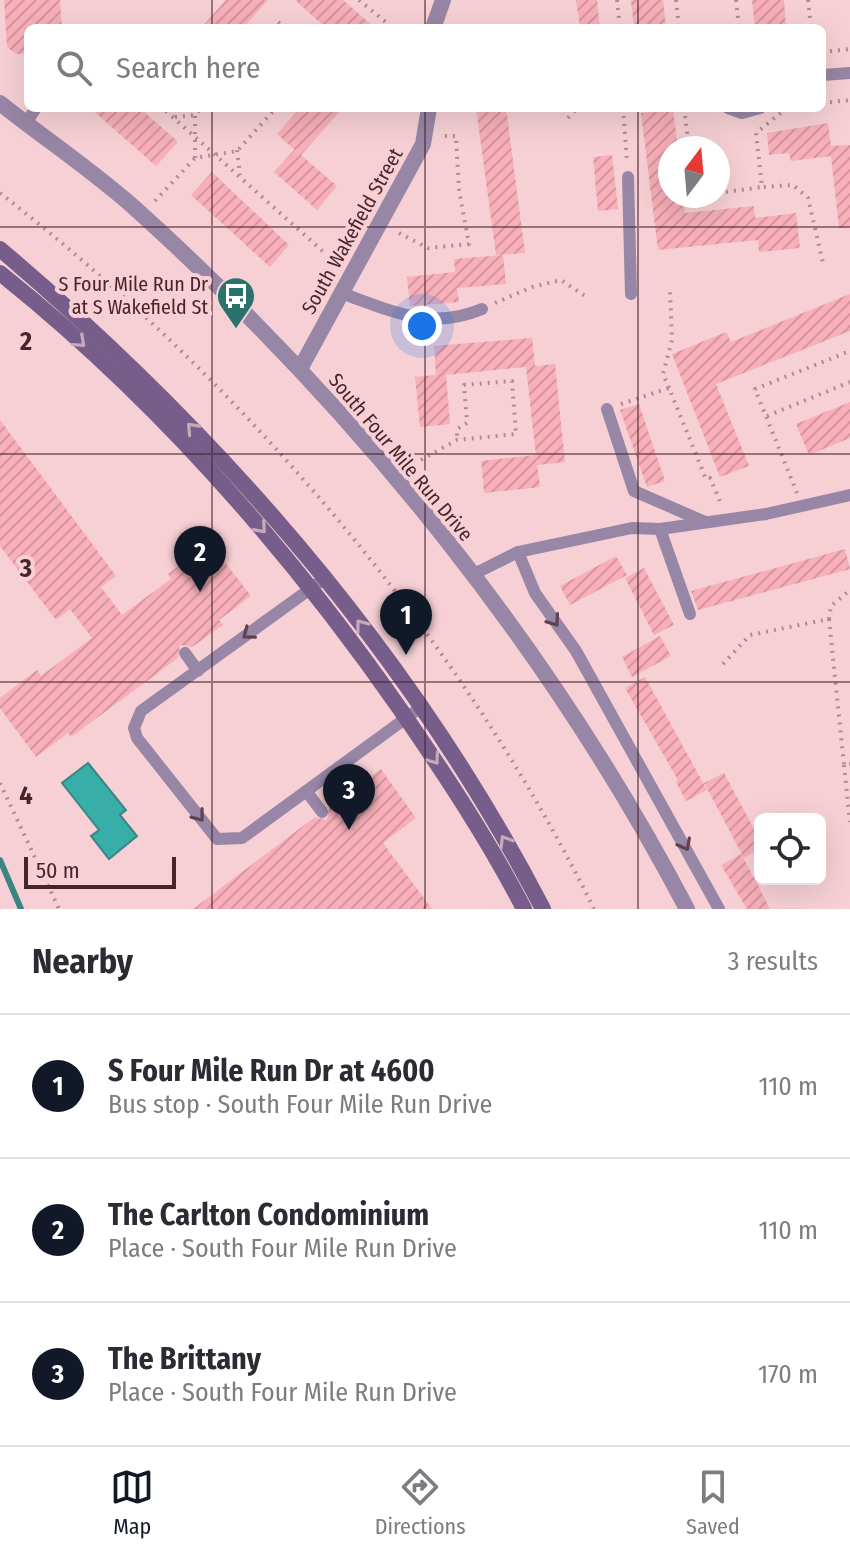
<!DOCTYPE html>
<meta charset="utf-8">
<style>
:root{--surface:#fff;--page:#f7f7f7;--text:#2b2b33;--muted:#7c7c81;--line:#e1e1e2;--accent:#111827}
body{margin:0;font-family:"Fira Sans Condensed",sans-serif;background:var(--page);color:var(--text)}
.controls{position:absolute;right:24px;bottom:24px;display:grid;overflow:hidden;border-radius:12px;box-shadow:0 8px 32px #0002}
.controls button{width:72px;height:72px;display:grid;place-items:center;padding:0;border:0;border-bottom:2px solid var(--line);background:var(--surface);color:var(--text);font:40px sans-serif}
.compass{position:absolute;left:658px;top:136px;width:72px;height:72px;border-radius:50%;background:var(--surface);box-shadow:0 8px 32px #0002;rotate:16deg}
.scale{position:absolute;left:24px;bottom:20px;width:152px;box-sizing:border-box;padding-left:8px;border:4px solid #48242b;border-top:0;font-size:22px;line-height:28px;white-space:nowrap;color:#48242b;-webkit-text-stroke:6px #f6d0d4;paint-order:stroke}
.you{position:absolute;left:422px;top:326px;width:28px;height:28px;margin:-20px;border:6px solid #fff;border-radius:50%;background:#1a73e8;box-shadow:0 0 0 12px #1a73e833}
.badge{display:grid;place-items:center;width:52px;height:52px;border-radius:50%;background:var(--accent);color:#fff;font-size:26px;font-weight:700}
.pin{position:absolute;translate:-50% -66px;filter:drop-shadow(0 2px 4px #0008)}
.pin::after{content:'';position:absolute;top:42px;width:28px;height:24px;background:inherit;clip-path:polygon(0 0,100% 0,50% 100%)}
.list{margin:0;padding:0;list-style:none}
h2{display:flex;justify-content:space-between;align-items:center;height:104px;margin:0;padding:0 32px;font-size:34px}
h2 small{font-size:26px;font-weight:400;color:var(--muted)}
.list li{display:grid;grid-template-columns:52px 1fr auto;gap:24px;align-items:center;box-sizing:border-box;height:144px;padding:0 32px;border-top:2px solid var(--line)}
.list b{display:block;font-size:30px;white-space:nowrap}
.list p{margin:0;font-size:26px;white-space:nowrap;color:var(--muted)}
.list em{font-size:26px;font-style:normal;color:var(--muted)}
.icon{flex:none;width:44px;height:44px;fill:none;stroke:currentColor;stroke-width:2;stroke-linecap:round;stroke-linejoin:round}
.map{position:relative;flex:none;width:850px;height:909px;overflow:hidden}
.search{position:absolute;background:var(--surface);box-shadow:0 8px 32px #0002;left:24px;right:24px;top:24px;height:88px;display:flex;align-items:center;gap:20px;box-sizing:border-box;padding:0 28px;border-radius:12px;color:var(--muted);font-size:30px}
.sheet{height:536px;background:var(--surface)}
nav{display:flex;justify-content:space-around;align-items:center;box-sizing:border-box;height:112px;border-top:2px solid var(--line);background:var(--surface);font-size:22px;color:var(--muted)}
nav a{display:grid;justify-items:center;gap:4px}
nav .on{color:var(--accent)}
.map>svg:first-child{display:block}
.water{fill:#37aea8;stroke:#3c8582;stroke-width:2}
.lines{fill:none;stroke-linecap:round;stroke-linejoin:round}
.stream{stroke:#3c8582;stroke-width:6}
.building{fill:url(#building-hatch)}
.path{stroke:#b08b90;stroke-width:4;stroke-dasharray:2 6;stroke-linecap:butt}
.service{stroke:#9786a5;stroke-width:12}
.minor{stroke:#9786a5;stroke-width:16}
.tertiary{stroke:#9786a5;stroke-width:16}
.secondary{stroke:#765d8a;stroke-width:16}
.oneway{stroke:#c9a8ba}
.oneway2{stroke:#604150}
.grid{fill:none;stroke:#48242b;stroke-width:2;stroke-opacity:0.55}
.labels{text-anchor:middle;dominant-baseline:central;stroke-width:8;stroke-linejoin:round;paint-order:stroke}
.street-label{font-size:20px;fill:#48242b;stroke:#f6d0d4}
.poi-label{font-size:20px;fill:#48242b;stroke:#f6d0d4;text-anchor:end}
.grid-label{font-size:26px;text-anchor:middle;font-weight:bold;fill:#48242b;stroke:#f6d0d4;stroke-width:8;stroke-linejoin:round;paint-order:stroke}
</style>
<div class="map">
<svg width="850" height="909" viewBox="0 0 850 909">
<defs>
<pattern id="building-hatch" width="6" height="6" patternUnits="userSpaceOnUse" patternTransform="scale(2)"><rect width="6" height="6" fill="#f8afb9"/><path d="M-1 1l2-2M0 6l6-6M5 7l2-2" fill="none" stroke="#d6969f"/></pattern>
</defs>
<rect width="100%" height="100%" fill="#f6d0d4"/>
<path class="water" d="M88,763l38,47 -6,5 17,21 -28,23 -18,-23 8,-6 -37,-47z"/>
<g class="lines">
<path class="stream" d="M0,860l21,49"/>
</g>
<g class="building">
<path d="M4,0h56l2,28h-34v25l-12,1 -9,-7z"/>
<path d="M226,0h42l-25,28h-42z"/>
<path d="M295,0h48l32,28h-49z"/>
<path d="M576,0h21l3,28h-20z"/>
<path d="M631,0h32l3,28h-32z"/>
<path d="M752,0h32l2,28h-31z"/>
<path d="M90,108h50l38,34 -22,24z"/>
<path d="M300,108h43l-42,47 36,31 -20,24 -43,-38 20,-22 5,4 -22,-20z"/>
<path d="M476,108h30l19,145 -29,2z"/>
<path d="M673,110l5,38h-8v48h13l2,17 69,-7 1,12 41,-5 4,35 -41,4 -1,-12 -100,10 -17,-137z"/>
<path d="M828,123l3,23 19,-1v82l-11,1 -8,-72 -40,5 -2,-8 -20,2 -2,-22z"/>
<path d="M612,155l6,54 -20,2 -5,-54z"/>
<path d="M212,172l77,73 -19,22 -79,-72z"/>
<path d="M503,255l3,29 -49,4 2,14 -49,4 -3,-29 48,-5 -1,-13z"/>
<path d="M850,294v37l-134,53 33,82 -29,11 -48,-123 54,-22 5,10z"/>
<path d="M532,338l3,28 -89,9 4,49 -30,3 -5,-50 21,-2 -2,-29z"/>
<path d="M555,364l10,98 -28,3 -11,-98z"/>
<path d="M850,402v36l-41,17 -13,-31z"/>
<path d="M639,404l26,77 -18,6 -27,-77z"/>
<path d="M0,420l116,156 -15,11 21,28 49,-36 -3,-5 39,-29 4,6 3,-3 37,48 -32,24 4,5 -31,22 -12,-2 -2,13 -107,79 -3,-4 -32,24 -36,-49v-10l37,-28 4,6 51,-38 -22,-29 -14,11 -56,-74z"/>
<path d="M536,455l4,32 -56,6 -3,-32z"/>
<path d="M845,549l5,20 -152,41 -7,-19z"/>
<path d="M616,556l11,19 -57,30 -10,-19z"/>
<path d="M644,568l30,57 -20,10 -29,-57z"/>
<path d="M660,636l11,20 -39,21 -10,-20z"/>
<path d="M645,677l62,113 -21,11 -10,-19 2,-2 -53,-92z"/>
<path d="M381,769l35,49 -33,25 49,66h-239l122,-92 12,3 2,-13z"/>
<path d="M724,773l36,67v9l-16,9 -40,-75z"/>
<path d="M741,854l20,37 9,18h-23l-26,-44z"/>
</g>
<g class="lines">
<g class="path">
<path d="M359,0l34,28"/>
<path d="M617,0l3,28"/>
<path d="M676,0l3,28"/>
<path d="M736,0l3,28"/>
<path d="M808,0l3,28"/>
<path d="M273,28l5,-6 7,6"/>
<path d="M822,52l28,-3"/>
<path d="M822,103l28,-3"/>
<path d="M623,108l4,53"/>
<path d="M684,108l5,40"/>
<path d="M787,108l-31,25 6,54 31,-2 15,13 15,65"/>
<path d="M166,111l170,152"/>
<path d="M175,117l20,-2 6,-7"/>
<path d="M568,118l9,-10"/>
<path d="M237,150l3,25"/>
<path d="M195,158v-43"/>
<path d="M0,193c241,188 459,441 594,716"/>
<path d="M718,193l44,-6"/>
<path d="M694,196h4"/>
<path d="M155,201l40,-43 42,-7 39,-43"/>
<path d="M399,233l29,15 41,-4 -10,-54 -3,-54h-13"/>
<path d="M495,303l37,-16 29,-7 24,16"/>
<path d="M669,388l-6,-14 9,-34 -2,-48"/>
<path d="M621,404l48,-16 37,91 4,-1 12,28"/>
<path d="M767,416l83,-34"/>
<path d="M421,460l36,-20 59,-6 -4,-53 -48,4 3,38 -10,6v11"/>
<path d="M797,493l-42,-104 95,-38"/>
<path d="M829,619l15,146 6,-1"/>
<path d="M723,664l27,-29 79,-16 2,-13 19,-16"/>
<path d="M844,765l6,57"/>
<path d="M0,783l59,126"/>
</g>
<g class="service">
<path d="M822,75l28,-2"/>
<path d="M728,108l14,5 18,-5"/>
<path d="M26,123l10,-15"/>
<path d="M628,177l3,117"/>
<path d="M341,293c51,18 89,38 141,16"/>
<path d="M607,409l27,82 71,31"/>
<path d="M660,529l30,85"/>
<path d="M518,552l17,41 41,58 143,258"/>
<path d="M474,574l44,-22 114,-24 28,1 106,-15 84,-19"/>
<path d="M324,579l-183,132 -7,17 3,10 80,101 25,-1 171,-125"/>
<path d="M185,653l13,18"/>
<path d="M307,792l15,20"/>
</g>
<g class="minor">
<path d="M433,28l10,-28"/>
<path d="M300,369l123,-225 6,-36"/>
</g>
<path class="tertiary" d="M0,103c45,36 95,69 138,108 220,199 411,435 549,698"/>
<g class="secondary">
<path d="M0,249c218,185 411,405 543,660"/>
<path d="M0,273c154,123 287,274 400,436 44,64 88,130 124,200"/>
</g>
</g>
<defs><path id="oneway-chevron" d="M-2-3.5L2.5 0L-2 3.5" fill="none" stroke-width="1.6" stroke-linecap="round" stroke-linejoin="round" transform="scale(2)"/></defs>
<g class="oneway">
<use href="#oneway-chevron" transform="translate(80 342) rotate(42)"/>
<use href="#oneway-chevron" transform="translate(192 428) rotate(-133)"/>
<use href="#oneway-chevron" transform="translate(261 528) rotate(49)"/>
<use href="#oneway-chevron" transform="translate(361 625) rotate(-128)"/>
<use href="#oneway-chevron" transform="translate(434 759) rotate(55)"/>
<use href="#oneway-chevron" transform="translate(505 841) rotate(-121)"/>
</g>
<g class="oneway2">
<use href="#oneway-chevron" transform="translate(554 621) rotate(55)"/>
<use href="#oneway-chevron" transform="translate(248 634) rotate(143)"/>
<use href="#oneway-chevron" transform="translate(199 816) rotate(52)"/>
<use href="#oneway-chevron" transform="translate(685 845) rotate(62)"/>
</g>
<path class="grid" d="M212,0v28M425,0v28M638,0v28M212,108v801M425,108v801M638,108v801M0,227h850M0,454h850M0,682h850"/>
<defs>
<symbol id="bus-pin" viewBox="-11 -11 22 30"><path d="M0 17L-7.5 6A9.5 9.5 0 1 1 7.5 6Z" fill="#29726e" stroke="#f6d0d4"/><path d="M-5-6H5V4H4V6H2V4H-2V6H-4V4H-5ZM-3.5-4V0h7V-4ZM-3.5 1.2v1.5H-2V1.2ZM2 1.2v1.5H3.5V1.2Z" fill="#fff"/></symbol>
</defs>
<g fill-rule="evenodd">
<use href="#bus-pin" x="214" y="274" width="44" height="60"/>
</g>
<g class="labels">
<g class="street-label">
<text transform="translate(352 231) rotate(-61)">South Wakefield Street</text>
<text transform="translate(401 457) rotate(50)">South Four Mile Run Drive</text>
</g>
<g class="poi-label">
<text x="208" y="284">S Four Mile Run Dr<tspan x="208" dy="23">at S Wakefield St</tspan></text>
</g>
</g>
<g class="grid-label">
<text x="26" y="350">2</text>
<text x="26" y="577">3</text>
<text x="26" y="804">4</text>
</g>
</svg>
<div class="controls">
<button><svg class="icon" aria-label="locate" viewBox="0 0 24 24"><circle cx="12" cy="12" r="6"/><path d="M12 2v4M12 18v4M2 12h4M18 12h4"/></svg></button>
</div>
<svg class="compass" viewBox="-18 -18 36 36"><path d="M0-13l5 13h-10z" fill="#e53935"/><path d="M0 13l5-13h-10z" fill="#7c7c81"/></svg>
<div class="scale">50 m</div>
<div class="you"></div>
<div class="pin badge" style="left:406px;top:655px">1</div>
<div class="pin badge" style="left:200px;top:592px">2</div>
<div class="pin badge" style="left:349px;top:830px">3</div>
<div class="search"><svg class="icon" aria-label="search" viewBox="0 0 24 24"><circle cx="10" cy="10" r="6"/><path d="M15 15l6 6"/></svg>Search here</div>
</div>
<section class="sheet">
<h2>Nearby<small>3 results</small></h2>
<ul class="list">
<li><span class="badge">1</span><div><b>S Four Mile Run Dr at 4600</b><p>Bus stop · South Four Mile Run Drive</p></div><em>110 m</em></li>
<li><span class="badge">2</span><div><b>The Carlton Condominium</b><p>Place · South Four Mile Run Drive</p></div><em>110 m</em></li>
<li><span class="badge">3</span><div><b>The Brittany</b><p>Place · South Four Mile Run Drive</p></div><em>170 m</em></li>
</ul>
</section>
<nav>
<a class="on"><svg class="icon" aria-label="map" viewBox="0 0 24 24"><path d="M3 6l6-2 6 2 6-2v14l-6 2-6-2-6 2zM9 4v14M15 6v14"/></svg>Map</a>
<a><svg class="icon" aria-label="directions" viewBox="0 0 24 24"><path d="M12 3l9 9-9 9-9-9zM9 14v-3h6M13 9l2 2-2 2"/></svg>Directions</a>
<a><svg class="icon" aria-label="saved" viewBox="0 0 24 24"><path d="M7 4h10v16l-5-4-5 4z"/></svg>Saved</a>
</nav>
